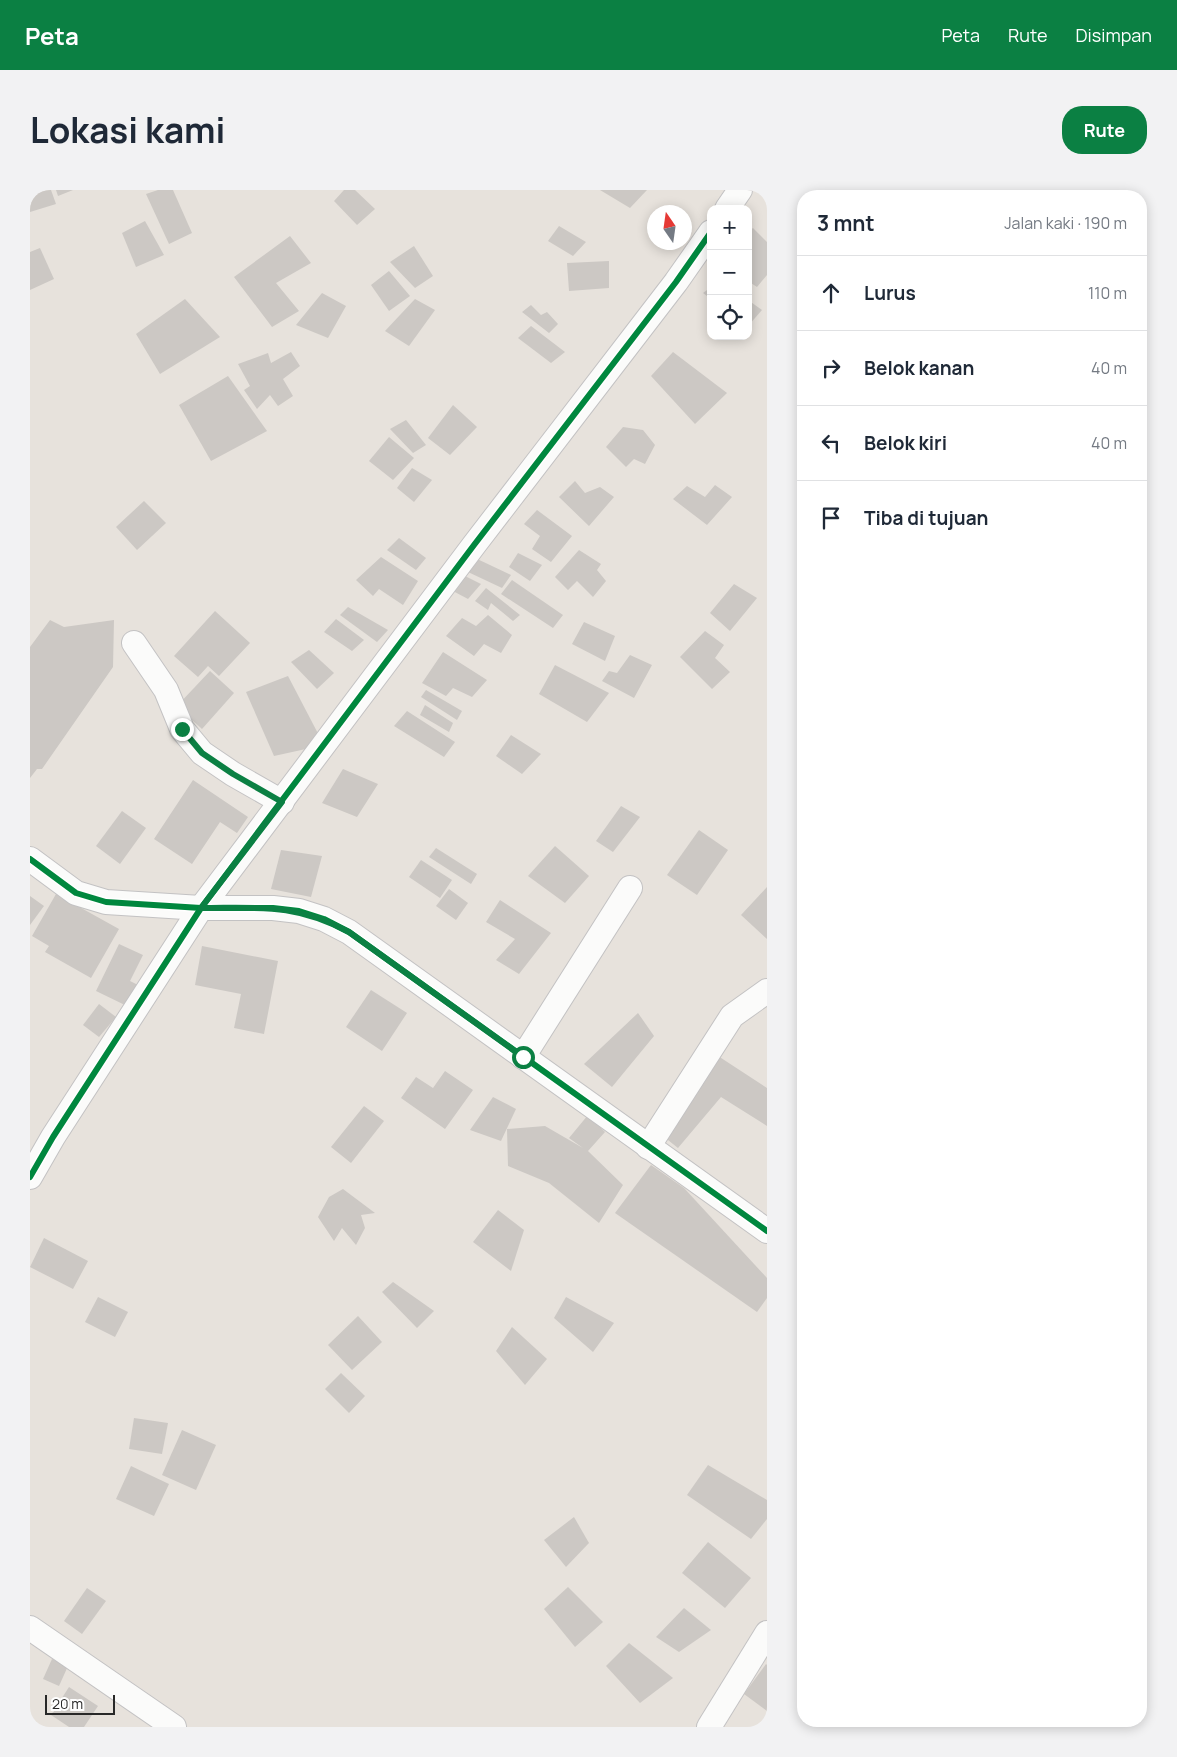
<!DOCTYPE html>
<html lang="id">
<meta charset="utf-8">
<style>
:root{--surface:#fff;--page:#f2f2f3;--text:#1f2937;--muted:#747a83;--line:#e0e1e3;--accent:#0b8043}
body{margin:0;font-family:Manrope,sans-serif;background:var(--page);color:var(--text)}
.controls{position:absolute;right:15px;top:15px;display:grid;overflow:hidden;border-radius:10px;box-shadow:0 2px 12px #0003}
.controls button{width:45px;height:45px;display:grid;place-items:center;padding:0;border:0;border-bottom:1px solid var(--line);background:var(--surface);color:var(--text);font:25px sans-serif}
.compass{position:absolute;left:617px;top:15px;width:45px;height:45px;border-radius:50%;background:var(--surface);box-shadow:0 2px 12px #0003;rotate:347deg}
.scale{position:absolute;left:15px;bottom:12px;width:70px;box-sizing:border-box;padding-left:5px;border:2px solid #282828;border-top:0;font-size:14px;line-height:18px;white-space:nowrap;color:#282828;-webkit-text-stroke:4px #fff;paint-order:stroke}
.stop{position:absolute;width:15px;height:15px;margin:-11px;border:4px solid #0b8043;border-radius:50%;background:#fff}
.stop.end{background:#0b8043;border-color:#fff;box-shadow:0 1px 5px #0008}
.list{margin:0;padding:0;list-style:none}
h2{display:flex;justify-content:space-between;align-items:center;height:65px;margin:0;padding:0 20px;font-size:21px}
h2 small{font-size:16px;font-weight:400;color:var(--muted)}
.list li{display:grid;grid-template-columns:32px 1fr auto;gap:15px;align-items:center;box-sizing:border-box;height:75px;padding:0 20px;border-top:1px solid var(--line)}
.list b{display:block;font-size:19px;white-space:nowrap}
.list em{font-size:16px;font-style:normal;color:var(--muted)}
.icon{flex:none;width:28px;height:28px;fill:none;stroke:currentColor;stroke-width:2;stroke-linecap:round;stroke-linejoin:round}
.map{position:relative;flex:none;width:737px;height:1537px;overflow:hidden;border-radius:20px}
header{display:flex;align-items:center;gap:30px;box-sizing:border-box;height:70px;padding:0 25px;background:var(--accent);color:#fff}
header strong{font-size:24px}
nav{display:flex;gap:28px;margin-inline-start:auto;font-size:18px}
.intro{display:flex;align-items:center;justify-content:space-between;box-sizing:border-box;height:120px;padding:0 30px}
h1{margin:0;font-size:35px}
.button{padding:12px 22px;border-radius:20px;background:var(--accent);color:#fff;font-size:18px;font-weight:700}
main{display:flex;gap:30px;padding:0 30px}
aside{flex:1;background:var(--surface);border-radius:20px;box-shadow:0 2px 12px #0003}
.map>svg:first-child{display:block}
.building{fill:#ccc8c4}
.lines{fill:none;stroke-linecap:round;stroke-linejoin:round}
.street-casing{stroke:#c3c2c3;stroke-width:26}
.street{stroke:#fbfbfa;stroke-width:24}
.cycleway-casing{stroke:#fff;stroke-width:9}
.cycleway{stroke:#00873e;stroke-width:6}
.route{stroke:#0b8043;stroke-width:6}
</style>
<header>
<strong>Peta</strong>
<nav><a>Peta</a><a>Rute</a><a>Disimpan</a></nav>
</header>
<div class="intro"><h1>Lokasi kami</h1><a class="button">Rute</a></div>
<main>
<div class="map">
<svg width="737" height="1537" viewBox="0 0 737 1537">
<rect width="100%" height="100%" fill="#e7e2dc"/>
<g class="building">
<path d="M0,0h21l5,14 -26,8z"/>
<path d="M26,0h17l-15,6z"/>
<path d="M128,0h15l19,43 -23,11 -23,-50z"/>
<path d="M314,0h11l20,19 -18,16 -23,-24z"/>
<path d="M570,0h47l-17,18z"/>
<path d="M115,31l19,34 -28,12 -14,-34z"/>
<path d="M529,36l27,16 -13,14 -25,-15z"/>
<path d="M723,38l14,14v33l-10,12 -9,-6v-10l3,-5 -3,-2v-32z"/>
<path d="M260,46l21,27 -35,20 23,28 -27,16 -38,-50z"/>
<path d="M384,56l19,30 -18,12 -25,-26z"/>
<path d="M10,58l14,31 -24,11v-38z"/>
<path d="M579,71v27l-40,3 -2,-28z"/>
<path d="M359,81l21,25 -21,15 -18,-26z"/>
<path d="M681,97v12l-8,-6z"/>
<path d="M292,103l24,13 -18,32 -32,-13z"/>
<path d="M155,109l35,38 -60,37 -24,-40z"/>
<path d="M385,109l20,11 -26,36 -24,-15z"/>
<path d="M718,110l14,10 -14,16z"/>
<path d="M501,115l10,10 6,-3 11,12 -9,9 -27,-21z"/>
<path d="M501,136l34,26 -14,11 -33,-25z"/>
<path d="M261,162l9,14 -17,13 10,17 -15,10 -8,-11 -13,14 -13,-19 6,-4 -12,-22 30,-11 3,10z"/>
<path d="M643,162l54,41 -32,31 -44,-48z"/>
<path d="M198,186l39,55 -56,30 -32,-56z"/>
<path d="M423,215l24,22 -27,28 -22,-17z"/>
<path d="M376,230l20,25 -13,8 -23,-24z"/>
<path d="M593,237l20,3 12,15 -10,19 -11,-5 -8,8 -20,-20z"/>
<path d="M359,247l25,21 -21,22 -24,-19z"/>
<path d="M382,278l20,12 -18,22 -17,-14z"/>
<path d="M545,291l10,12 15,-6 14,10 -25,29 -30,-29z"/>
<path d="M685,295l17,12 -25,28 -34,-26 14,-13 18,11z"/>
<path d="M114,311l22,22 -29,27 -21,-23z"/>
<path d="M507,320l35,26 -21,26 -19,-13 8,-13 -16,-12z"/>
<path d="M369,348l27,20 -10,12 -29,-20z"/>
<path d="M549,360l22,14 -4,6 9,11 -13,16 -16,-16 -9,9 -13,-13z"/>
<path d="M488,363l24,12 -12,16 -21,-14z"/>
<path d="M351,367l37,24 -15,24 -24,-16 -6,7 -17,-16z"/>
<path d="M443,367l38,18 -9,13 -34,-16z"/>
<path d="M435,386l16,8 -13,15 -17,-9z"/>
<path d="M482,390l51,35 -10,13 -52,-34z"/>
<path d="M704,394l23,14 -27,33 -20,-18z"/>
<path d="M456,398l34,27 -7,6 -22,-18 -3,7 -13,-9z"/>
<path d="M318,417l40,23 -11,12 -37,-27z"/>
<path d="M185,421l35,32 -31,33 -11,-10 -10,11 -24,-21z"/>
<path d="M458,425l24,20 -11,18 -17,-9 -10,12 -28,-20 16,-18 14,8z"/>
<path d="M306,429l28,21 -12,11 -28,-19z"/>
<path d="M20,430l14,7 50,-7 -1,47 -71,102h-5l-7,9v-131z"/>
<path d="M554,432l31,14 -10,25 -33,-17z"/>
<path d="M675,441l19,14 -9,13 15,14 -18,17 -32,-32z"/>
<path d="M279,460l25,23 -17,16 -26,-27z"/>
<path d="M413,462l44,28 -15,17 -19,-9 -7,8 -24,-13z"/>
<path d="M600,465l22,10 -18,33 -32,-17 7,-10 8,2z"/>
<path d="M525,475l54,28 -22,29 -48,-28z"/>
<path d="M180,481l24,22 -32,36 -25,-23z"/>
<path d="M258,486l36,69 -50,11 -28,-64z"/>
<path d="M396,500l36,21 -5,9 -36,-23z"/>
<path d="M395,515l28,18 -4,9 -29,-17z"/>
<path d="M377,521l48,31 -11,15 -50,-31z"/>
<path d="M481,545l30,19 -19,20 -26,-18z"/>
<path d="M313,579l35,15 -21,33 -35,-14z"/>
<path d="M163,590l55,37 -11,16 -17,-11 -28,42 -38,-25z"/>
<path d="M591,616l19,11 -27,35 -17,-11z"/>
<path d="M92,621l24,17 -26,36 -24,-18z"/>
<path d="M669,640l29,20 -31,45 -30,-20z"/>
<path d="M525,656l34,30 -24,27 -37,-27z"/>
<path d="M406,658l41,26 -6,10 -42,-27z"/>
<path d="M251,660l41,6 -11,41 -40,-8z"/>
<path d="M391,670l31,20 -12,18 -31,-21z"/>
<path d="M737,697v52l-26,-24z"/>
<path d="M419,699l19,14 -12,17 -20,-14z"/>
<path d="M26,704l63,35 -28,49 -46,-26 4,-6 -17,-10z"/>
<path d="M0,706l14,10 -14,19z"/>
<path d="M470,710l51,33 -32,41 -23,-14 19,-21 -29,-17z"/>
<path d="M89,754l24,11 -13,26 16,8 -17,18 -33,-16z"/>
<path d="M172,756l76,15 -14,73 -30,-6 7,-34 -46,-9z"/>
<path d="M341,800l36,23 -25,38 -36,-24z"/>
<path d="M69,814l17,13 -17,20 -16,-12z"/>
<path d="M608,823l16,23 -42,51 -28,-23z"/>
<path d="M685,864l52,34v38l-46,-29 -43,51 -15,-12z"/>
<path d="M415,881l28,19 -28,39 -44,-31 15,-21 17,11z"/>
<path d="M463,907l23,12 -15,32 -31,-11z"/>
<path d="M334,916l20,15 -33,42 -20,-16z"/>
<path d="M558,925l17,17 -17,19 35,34 -24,38 -50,-40 -41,-17 -1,-37 38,-3 38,22 -14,-10z"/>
<path d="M621,975l33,23 83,90v20l-10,14 -142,-99z"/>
<path d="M313,999l32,24 -14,2 4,13 -9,17 -14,-17 -8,13 -16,-24 11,-20z"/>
<path d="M468,1020l26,20 -13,41 -38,-29z"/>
<path d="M14,1048l44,23 -15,28 -43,-22z"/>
<path d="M363,1092l41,29 -17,17 -35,-36z"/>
<path d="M68,1107l30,15 -13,25 -30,-15z"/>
<path d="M536,1107l48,26 -21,29 -39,-34z"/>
<path d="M328,1126l24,26 -30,28 -24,-25z"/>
<path d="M482,1137l35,32 -22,26 -29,-34z"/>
<path d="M311,1183l24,23 -16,17 -24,-24z"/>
<path d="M104,1228l34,5 -6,31 -33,-5z"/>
<path d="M152,1240l34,15 -20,45 -34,-15z"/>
<path d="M678,1275l59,35v19l-16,20 -64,-44z"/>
<path d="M101,1276l38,18 -15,32 -38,-17z"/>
<path d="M544,1327l15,26 -23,24 -22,-27z"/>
<path d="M678,1352l43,36 -26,30 -43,-35z"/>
<path d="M538,1397l35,35 -28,25 -31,-38z"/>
<path d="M57,1398l19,13 -24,33 -18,-13z"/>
<path d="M654,1418l27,22 -32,22 -23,-15z"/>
<path d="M599,1453l44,35 -33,25 -34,-37z"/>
<path d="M22,1469l16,7 -9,20 -16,-7z"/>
<path d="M736,1474l1,1v46l-23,-17z"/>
<path d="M39,1497l29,19 -14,21h-15l-18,-12z"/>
</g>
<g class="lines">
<defs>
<g id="street">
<path d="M697,19l13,-19"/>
<path d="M104,453l32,47 16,39 20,24 31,21 49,28"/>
<path d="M0,669l46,34 30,9 95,6h72l26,3 25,8 25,13 418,299"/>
<path d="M493,867l107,-169"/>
<path d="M618,957l84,-131 35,-25"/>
<path d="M0,987l23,-40 148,-229 273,-363 202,-263 35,-50"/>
<path d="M0,1438l144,99"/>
<path d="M679,1537l58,-94"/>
</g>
</defs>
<use href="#street" class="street-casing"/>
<use href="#street" class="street"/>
<defs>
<g id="cycleway">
<path d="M0,669l46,34 30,9 95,6h72l26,3 25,8 25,13 418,299"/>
<path d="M0,987l23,-40 148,-229 273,-363 202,-263 35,-50"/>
</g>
</defs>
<use href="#cycleway" class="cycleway-casing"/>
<use href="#cycleway" class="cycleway"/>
</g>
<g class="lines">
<path class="route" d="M152,539l20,24 31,21 49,28 -81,106c59,0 94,-5 148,24l174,125"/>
</g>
</svg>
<div class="controls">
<button>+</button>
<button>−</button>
<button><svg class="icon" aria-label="locate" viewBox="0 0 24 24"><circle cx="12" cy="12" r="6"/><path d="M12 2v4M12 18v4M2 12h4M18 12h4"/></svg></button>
</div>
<svg class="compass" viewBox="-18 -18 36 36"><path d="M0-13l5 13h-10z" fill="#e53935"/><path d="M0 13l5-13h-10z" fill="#747a83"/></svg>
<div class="scale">20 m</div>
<div class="stop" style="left:493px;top:867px"></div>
<div class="stop end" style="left:152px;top:539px"></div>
</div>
<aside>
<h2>3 mnt<small>Jalan kaki · 190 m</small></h2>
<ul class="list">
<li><svg class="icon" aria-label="ahead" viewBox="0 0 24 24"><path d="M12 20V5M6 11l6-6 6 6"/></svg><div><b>Lurus</b></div><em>110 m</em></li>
<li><svg class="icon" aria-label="right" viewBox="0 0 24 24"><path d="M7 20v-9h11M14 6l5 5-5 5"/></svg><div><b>Belok kanan</b></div><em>40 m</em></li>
<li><svg class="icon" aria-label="left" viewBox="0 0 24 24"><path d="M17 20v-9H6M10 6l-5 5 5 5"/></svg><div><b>Belok kiri</b></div><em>40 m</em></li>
<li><svg class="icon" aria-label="arrive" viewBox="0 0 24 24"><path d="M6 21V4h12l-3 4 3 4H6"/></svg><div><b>Tiba di tujuan</b></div></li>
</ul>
</aside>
</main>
